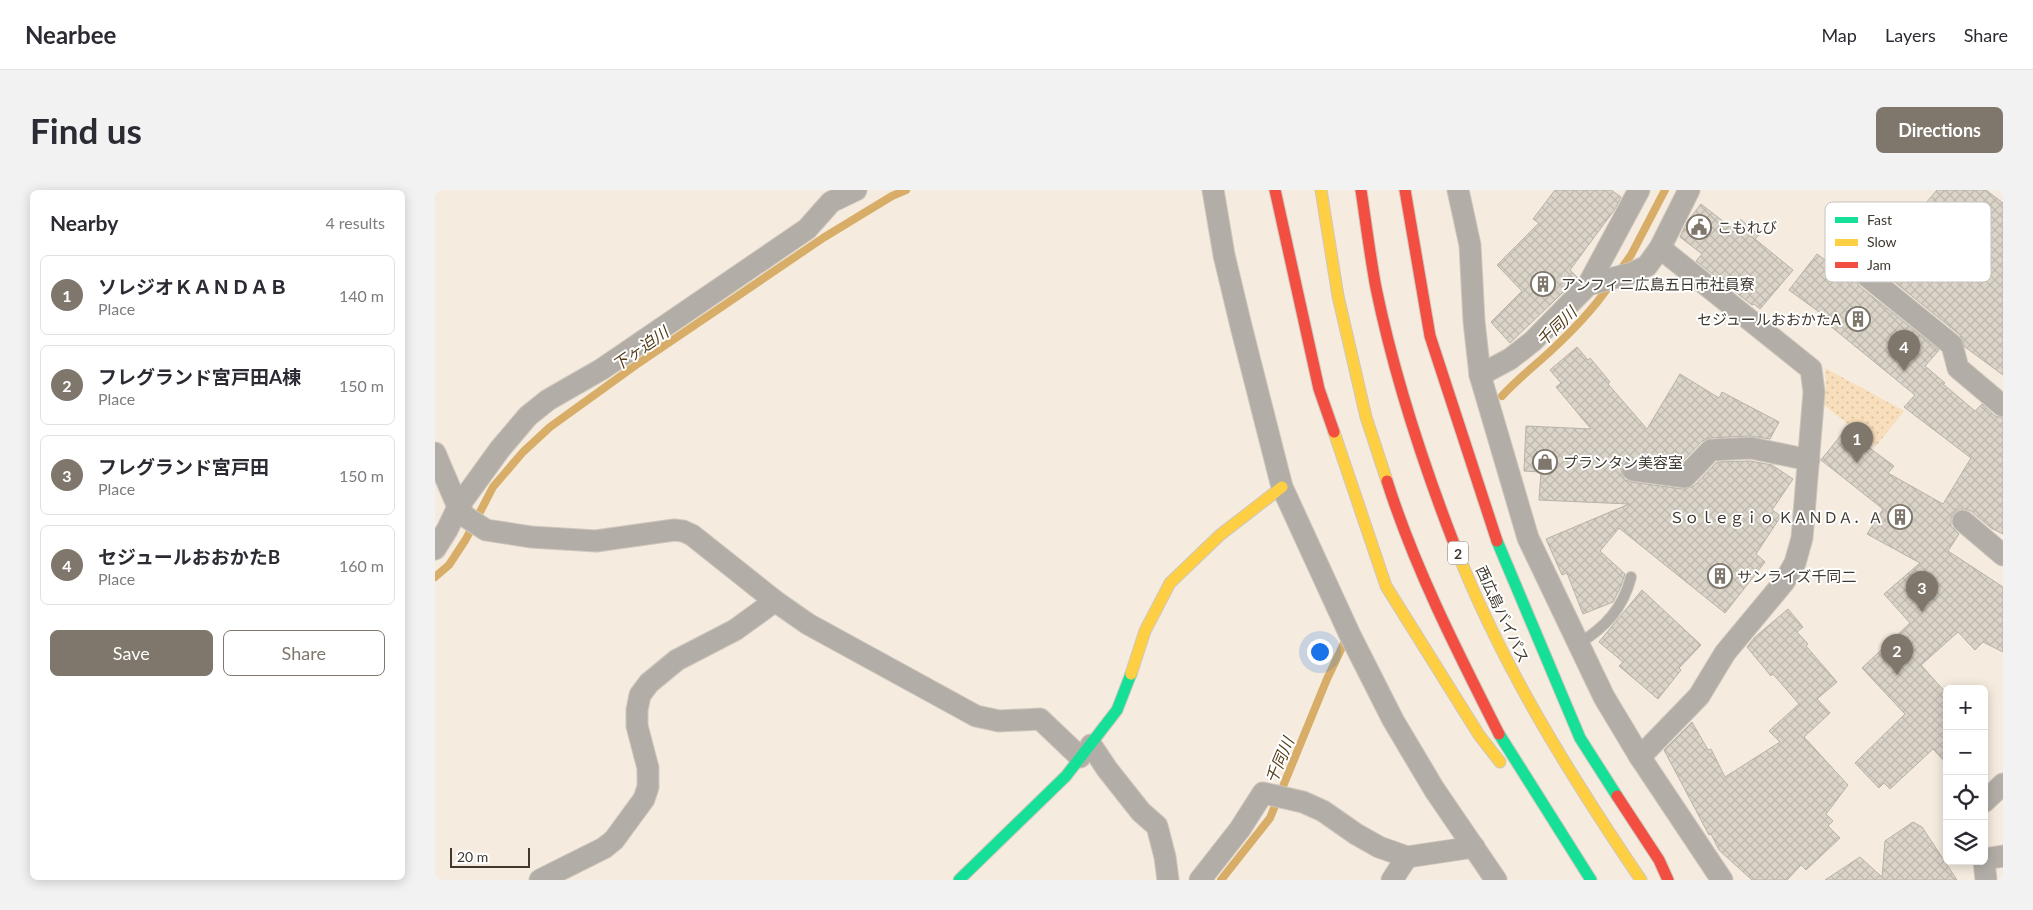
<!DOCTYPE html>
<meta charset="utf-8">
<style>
:root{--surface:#fff;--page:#f2f2f3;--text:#2b2b33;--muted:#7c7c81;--line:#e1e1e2;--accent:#7f776c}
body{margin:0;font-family:Lato,"Noto Sans JP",sans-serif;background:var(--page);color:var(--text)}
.controls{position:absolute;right:15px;bottom:15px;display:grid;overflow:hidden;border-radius:8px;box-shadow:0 2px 12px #0003}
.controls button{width:45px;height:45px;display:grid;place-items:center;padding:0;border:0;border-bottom:1px solid var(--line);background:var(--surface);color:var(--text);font:25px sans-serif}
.scale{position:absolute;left:15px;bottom:12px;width:80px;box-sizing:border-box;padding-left:5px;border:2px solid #40392f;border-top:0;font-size:14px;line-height:18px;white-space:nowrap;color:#40392f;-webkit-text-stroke:4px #fff;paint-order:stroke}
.you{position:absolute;left:884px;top:461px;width:18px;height:18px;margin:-12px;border:4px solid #fff;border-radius:50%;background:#1a73e8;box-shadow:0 0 0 8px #1a73e833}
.badge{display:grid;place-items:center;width:32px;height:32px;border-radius:50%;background:var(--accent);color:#fff;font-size:16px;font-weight:700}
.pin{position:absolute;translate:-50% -41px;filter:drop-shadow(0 1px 2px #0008)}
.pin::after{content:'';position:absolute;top:26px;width:18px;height:15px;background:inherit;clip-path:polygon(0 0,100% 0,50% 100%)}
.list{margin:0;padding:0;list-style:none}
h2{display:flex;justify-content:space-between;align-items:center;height:65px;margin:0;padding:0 20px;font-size:21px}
h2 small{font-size:16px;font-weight:400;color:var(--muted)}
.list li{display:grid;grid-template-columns:32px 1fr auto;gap:15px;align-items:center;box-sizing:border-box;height:80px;margin:0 10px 10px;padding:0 10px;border:1px solid var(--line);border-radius:8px}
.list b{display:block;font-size:19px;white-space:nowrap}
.list p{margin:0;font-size:16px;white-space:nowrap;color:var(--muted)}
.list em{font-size:16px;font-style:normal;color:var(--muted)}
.actions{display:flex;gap:10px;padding:15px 20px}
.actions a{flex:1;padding:11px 0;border:1px solid var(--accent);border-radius:8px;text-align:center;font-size:18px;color:var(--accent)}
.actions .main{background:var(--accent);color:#fff}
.icon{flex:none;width:28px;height:28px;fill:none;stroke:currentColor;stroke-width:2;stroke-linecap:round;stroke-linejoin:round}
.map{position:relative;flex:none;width:1568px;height:690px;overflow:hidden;border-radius:8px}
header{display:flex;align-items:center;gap:30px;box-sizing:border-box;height:70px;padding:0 25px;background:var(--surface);border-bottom:1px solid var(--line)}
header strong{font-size:24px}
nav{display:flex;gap:28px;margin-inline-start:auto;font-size:18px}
.intro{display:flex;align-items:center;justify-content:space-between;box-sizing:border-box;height:120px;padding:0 30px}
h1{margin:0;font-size:35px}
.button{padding:12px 22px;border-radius:8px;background:var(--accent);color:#fff;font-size:18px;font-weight:700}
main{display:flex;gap:30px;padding:0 30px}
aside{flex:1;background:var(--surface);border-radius:8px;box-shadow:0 2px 12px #0003}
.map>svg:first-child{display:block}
.grass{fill:url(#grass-dots)}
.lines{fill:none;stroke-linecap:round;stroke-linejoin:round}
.stream{stroke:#d8ad68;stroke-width:8}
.building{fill:url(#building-cross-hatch);stroke:#b9b2a8}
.lane-casing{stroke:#cfc7bd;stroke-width:12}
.street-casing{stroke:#cfc7bd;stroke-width:23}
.fast-casing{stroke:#cfc7bd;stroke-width:13}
.slow-casing{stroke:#cfc7bd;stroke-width:13}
.jam-casing{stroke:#cfc7bd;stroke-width:13}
.lane{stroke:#b2ada7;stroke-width:10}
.street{stroke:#b2ada7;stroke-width:21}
.fast{stroke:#16e098;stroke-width:11}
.slow{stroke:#ffcf43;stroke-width:11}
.jam{stroke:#f24e42;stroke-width:11}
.labels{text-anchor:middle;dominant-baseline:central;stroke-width:4;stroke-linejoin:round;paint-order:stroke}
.shield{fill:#fff;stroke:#79746d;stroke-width:1}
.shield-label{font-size:14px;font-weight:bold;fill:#40392f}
.poi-label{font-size:15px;fill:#40392f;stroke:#fff;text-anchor:start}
.street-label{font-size:15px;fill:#40392f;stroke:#fff}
.water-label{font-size:16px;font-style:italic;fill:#543c16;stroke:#fff}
.key{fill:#fff;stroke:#c6c4c1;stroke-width:1}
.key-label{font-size:14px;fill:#40392f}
</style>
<header>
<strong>Nearbee</strong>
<nav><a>Map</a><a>Layers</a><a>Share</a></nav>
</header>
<div class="intro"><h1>Find us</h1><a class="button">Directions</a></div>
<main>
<aside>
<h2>Nearby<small>4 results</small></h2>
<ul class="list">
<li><span class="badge">1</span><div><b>ソレジオＫＡＮＤＡＢ</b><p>Place</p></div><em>140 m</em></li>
<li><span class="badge">2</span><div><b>フレグランド宮戸田A棟</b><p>Place</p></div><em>150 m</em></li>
<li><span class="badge">3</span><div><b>フレグランド宮戸田</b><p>Place</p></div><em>150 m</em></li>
<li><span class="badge">4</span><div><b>セジュールおおかたB</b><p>Place</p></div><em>160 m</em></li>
</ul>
<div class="actions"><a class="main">Save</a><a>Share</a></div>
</aside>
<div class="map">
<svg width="1568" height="690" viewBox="0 0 1568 690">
<defs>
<pattern id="grass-dots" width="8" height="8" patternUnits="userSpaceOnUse" patternTransform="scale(1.25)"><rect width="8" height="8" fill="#f8debb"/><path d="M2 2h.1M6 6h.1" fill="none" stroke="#d6bfa1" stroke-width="1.8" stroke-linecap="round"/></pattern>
<pattern id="building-cross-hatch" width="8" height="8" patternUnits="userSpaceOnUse" patternTransform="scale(1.25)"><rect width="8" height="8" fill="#dbd4c9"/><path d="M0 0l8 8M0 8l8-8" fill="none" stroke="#bdb7ad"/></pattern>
</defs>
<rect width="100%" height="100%" fill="#f5ebde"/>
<path class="grass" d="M1390,178l79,43 -28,35 -52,-41 2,-20z"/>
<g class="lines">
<g class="stream">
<path d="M1184,82l12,-17 34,-65"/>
<path d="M1067,206c17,-19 38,-34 56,-52 20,-19 38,-38 53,-61"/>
<path d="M0,387l14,-12 17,-26 27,-52 30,-35 27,-25 86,-62 187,-127 69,-42 14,-6"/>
<path d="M786,690l49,-62 57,-139 18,-38"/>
</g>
</g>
<g class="building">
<path d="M1120,0h56l10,7 -6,12 -45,61 8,8 -68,65 -19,-21 31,-31 -25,-26 42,-42 -6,-4z"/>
<path d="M1502,0h49l17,13v172l-38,-28 -5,-12 -85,-69 -8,-2 26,-29 3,3z"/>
<path d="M1266,14l32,25 7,-10 19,16 -4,4 38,31 -33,39 -6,-5 -2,1 -56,-44 6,-7 -22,-17 7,-15z"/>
<path d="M1382,64l35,26 3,-2 4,8 80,64 -14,16 20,17 -2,1 32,27 7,-7 13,12 8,2v116l-12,-6 -20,-17 -6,-2h-6l-5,4 -3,6v7l8,8 -11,17 55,36v65l-20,-10 -8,8 -17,-18 -37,33 26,29v70l-14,-15 -43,40 -6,-6 -5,5 -24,-25 50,-49 -43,-46 48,-45 -26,-29 36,-31 -53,-29 16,-25 -62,-49 24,-30 49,36 -6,7 55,31 28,-46 -67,-51 11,-12 -92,-75 3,-3 -37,-27z"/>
<path d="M1142,157l11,13 2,-2 20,24 -2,2 39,45 33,-55 39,24 3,-6 57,30 -9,17 -20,-3 -40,2 -8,3 -22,23 -46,-6 -6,1 -5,3 -2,6 1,7 3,5 6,2 52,7 11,-3 23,-24 33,-1 22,4 21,14 -21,31 9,6 -25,38 9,8 -40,51 -106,-85 -19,23 25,23 -4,12 -8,16 -30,12 -16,-41 -5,2 -16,-36 83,-35 -90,-4 2,-28 -17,-1 2,-45 65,3 -35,-42 5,-4 -11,-13z"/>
<path d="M1207,400l59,55 -22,23 2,2 -23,29 -39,-33 4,-4 -24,-20z"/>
<path d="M1353,419l15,18 -6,5 11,12 -2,2 31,36 -20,17 13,14 -26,24 44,48 -22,29 7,7 -5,5 12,12 -34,32 -5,-5 -14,15h-35l-33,-30 -8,-16 -2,1 -45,-85 28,-28 16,28 3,-1 14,28 55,-35 -11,-11 30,-27 -26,-30 -2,2 -24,-29 8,-10z"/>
<path d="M1478,632l9,5 35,53h-132l35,-23 22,20 3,-36z"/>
</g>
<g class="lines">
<defs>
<path id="lane" d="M1143,454c28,-17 45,-36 53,-67"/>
<g id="street">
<path d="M778,0l11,65 17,71 41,161 68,148 43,85 41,69 62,91"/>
<path d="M1023,0l12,55 4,76 6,54 48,163 76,159 36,60 82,123"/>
<path d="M1432,86l85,69 6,23 45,38"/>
<path d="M1153,95l51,-95"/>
<path d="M1045,185l30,-16 23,-18 55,-56 44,-12 15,-7 13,-18 29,-58"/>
<path d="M0,263l23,54 8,10 20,13 45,7 65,4 78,-11 9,1 9,4 83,66 33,23 168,92 23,5 41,-2 40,38"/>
<path d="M1198,280l52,7 26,-27 40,-2 58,12"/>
<path d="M1528,331l40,34"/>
<path d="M0,359l12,-19 11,-23 42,-58 28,-33 20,-16 54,-31 205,-140 24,-27 25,-12"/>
<path d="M656,555l16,24 34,43 16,14 8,31 3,23"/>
<path d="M1205,567l59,-61 26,-43 59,-71 11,-19 7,-25 12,-146 -3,-23 -151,-121"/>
<path d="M1549,612l19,-18"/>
<path d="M1549,669l19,-3"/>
<path d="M1549,670l2,20"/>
<path d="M105,690l64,-32 10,-8 30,-41 4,-12v-19l-11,-42v-16l3,-15 9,-12 28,-23 58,-30 40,-29"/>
<path d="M765,690l40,-51 23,-36 40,9 20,9 33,23 23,13 28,10 67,-10"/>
<path d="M957,690l15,-23"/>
</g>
<g id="fast">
<path d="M1062,351l83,197 37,58"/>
<path d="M1064,544l92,146"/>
<path d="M524,690l107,-104 51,-66 14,-36"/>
</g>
<g id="slow">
<path d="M886,0l17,106 28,121 21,64"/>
<path d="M899,242l52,154 93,149 21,27"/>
<path d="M1018,351c47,122 115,231 188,339"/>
<path d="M696,484l14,-43 25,-48 50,-48 62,-48"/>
</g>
<g id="jam">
<path d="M840,0l44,199 15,43"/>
<path d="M926,0c5,33 9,66 15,98 18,87 45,170 77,253"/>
<path d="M970,0l25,146 67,205"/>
<path d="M952,291c28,88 70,170 112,253"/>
<path d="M1182,606l42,64 9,20"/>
</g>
</defs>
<use href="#lane" class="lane-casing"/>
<use href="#street" class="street-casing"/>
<use href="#fast" class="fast-casing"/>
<use href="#slow" class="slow-casing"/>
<use href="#jam" class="jam-casing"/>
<use href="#lane" class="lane"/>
<use href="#street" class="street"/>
<use href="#fast" class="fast"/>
<use href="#slow" class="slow"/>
<use href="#jam" class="jam"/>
</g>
<defs>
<symbol id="civic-ring" viewBox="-11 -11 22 22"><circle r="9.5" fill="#fff" stroke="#7f776c" stroke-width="1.5"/><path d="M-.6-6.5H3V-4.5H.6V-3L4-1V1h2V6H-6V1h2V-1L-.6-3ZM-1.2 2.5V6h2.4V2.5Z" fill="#7f776c"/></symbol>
<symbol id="building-ring" viewBox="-11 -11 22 22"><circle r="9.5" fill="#fff" stroke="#7f776c" stroke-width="1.5"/><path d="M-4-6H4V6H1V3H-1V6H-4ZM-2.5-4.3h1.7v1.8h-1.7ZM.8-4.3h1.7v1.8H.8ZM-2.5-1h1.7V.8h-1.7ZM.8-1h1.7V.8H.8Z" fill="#7f776c"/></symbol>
<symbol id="shop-ring" viewBox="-11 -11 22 22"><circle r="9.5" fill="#fff" stroke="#7f776c" stroke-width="1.5"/><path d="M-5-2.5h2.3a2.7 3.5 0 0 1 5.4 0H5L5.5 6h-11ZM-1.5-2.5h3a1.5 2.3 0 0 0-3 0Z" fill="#7f776c"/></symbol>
</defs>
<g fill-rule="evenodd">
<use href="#civic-ring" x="1250" y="23" width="28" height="28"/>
<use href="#building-ring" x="1094" y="80" width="28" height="28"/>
<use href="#building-ring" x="1409" y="115" width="28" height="28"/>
<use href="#shop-ring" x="1096" y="258" width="28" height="28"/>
<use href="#building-ring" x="1451" y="313" width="28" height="28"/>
<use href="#building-ring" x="1271" y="372" width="28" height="28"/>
</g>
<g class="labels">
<rect class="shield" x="1013" y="351.5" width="20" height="23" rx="4"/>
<g class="shield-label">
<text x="1023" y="363">2</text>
</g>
<g class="poi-label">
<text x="1282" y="37">こもれび</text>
<text x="1126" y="94">アンフィニ広島五日市社員寮</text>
<text x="1406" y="129" text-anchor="end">セジュールおおかたA</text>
<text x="1128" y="272">プランタン美容室</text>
<text x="1448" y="327" text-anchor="end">Ｓｏｌｅｇｉｏ ＫＡＮＤＡ．Ａ</text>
<text x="1302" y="386">サンライズ千同二</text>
</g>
<g class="street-label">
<text transform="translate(1068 424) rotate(65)">西広島バイパス</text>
</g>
<g class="water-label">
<text transform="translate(1121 136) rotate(-44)">千同川</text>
<text transform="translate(205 158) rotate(-35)">下ヶ迫川</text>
<text transform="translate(844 570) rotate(-67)">千同川</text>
</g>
</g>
<rect x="1390" y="12" width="166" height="80" rx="8" class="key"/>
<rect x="1400" y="27" width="23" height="6" fill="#16e098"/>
<rect x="1400" y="49" width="23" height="7" fill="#ffcf43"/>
<rect x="1400" y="72" width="23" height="6" fill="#f24e42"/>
<g class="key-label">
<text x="1432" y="35">Fast</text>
<text x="1432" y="57">Slow</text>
<text x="1432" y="80">Jam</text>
</g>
</svg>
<div class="controls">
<button>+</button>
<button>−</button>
<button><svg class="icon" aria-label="locate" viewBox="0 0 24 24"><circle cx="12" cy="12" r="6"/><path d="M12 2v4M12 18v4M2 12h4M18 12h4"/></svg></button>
<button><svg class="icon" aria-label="layers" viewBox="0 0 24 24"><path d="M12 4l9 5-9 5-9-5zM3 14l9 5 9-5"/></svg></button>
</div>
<div class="scale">20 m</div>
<div class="you"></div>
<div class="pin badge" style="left:1422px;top:273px">1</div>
<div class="pin badge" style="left:1462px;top:485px">2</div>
<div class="pin badge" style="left:1487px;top:422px">3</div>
<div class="pin badge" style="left:1469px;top:181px">4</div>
</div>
</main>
